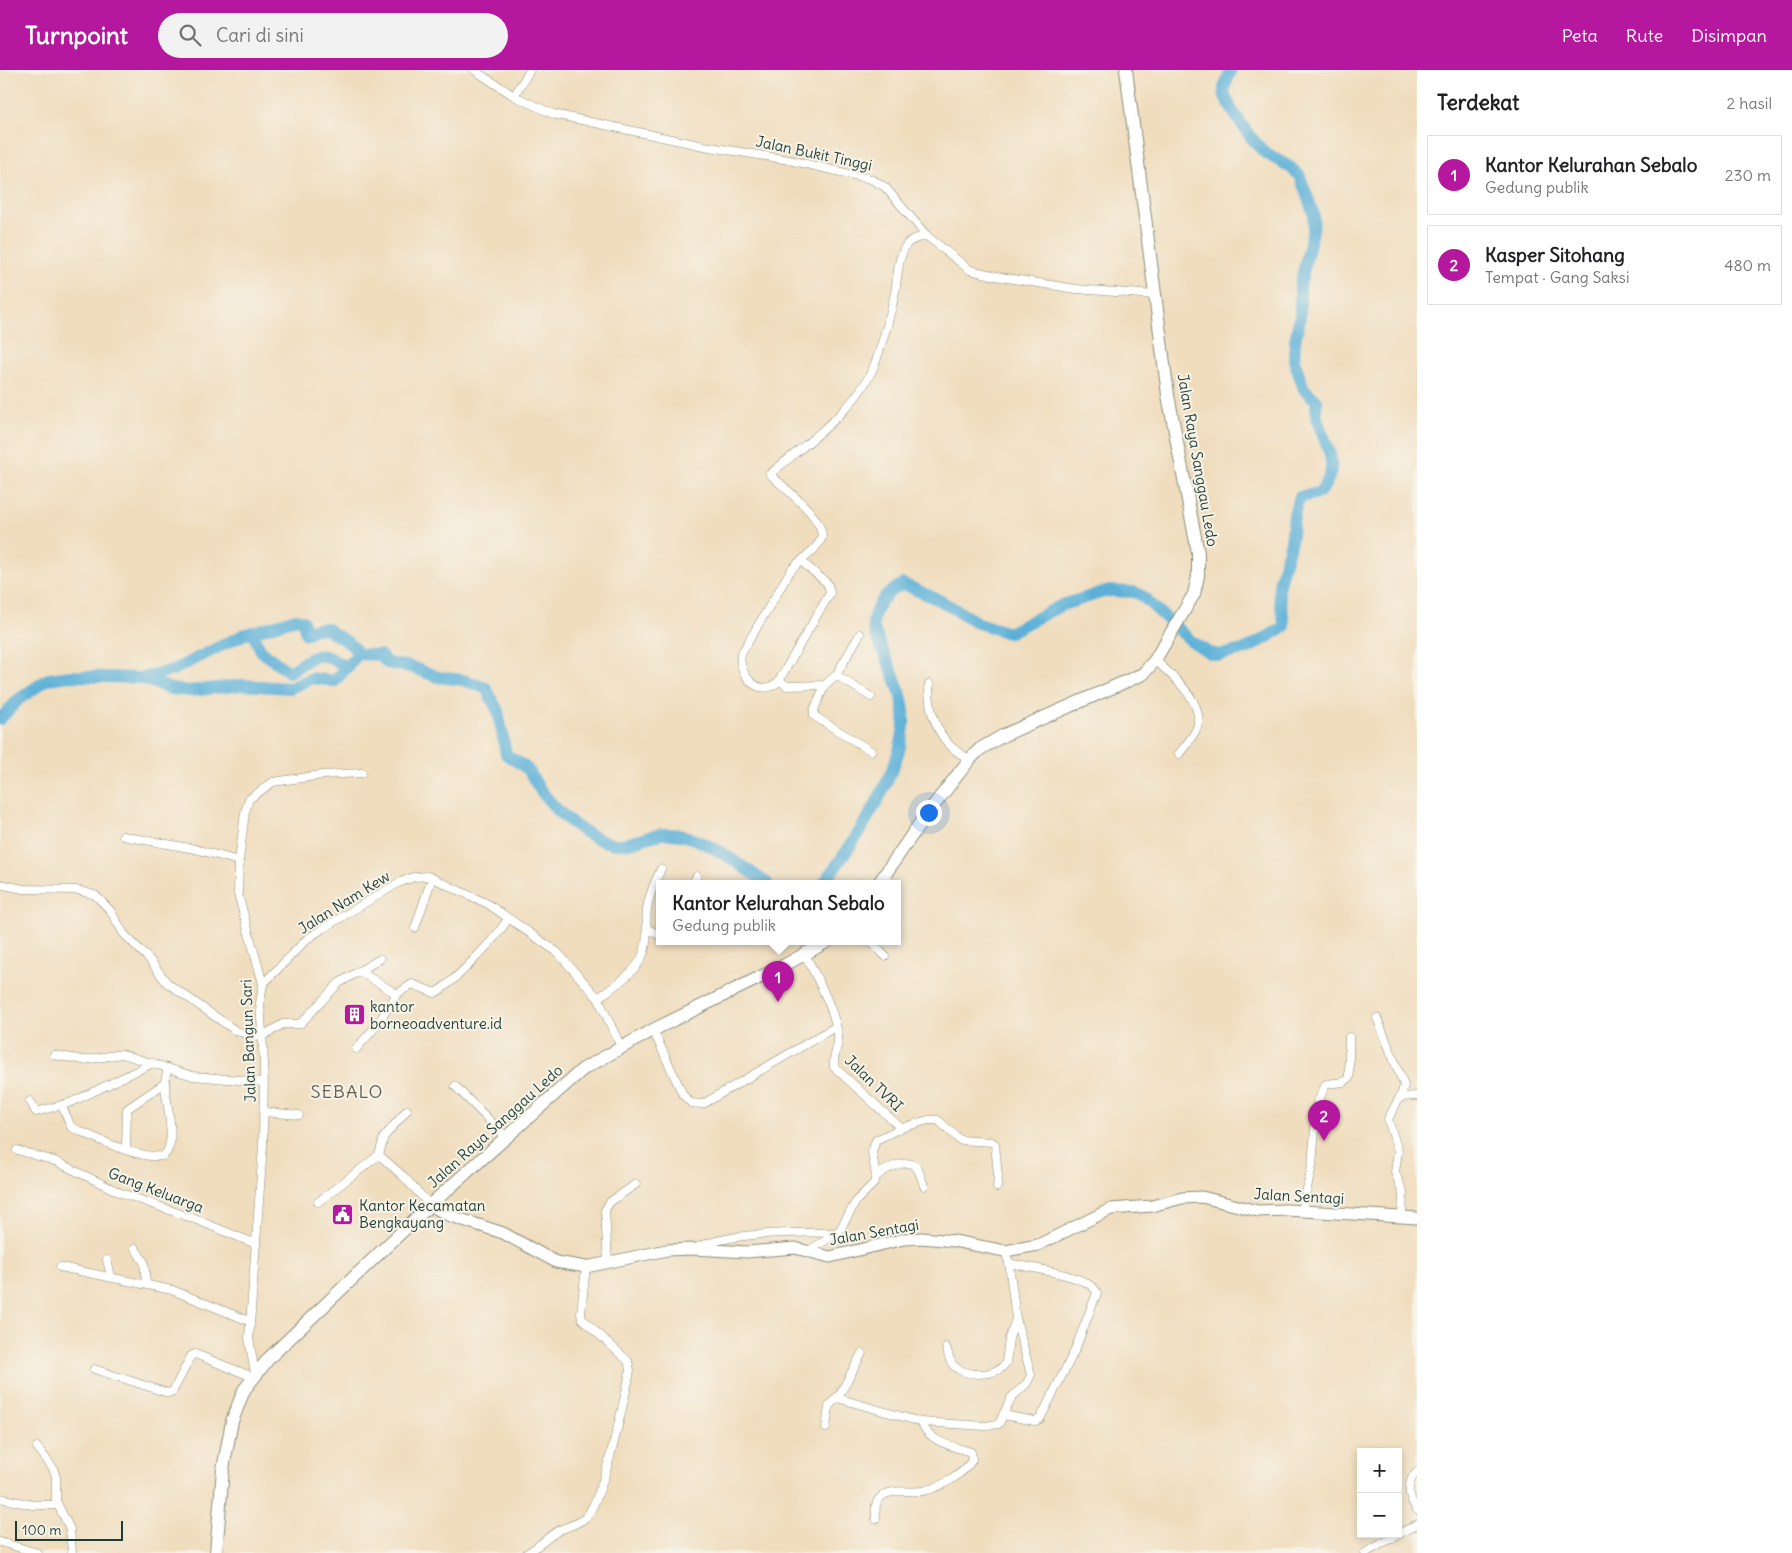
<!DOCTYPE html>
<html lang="id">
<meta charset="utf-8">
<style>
:root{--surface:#fff;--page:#f2f2f2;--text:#202124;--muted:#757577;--line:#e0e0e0;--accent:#b5179e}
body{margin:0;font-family:Delius,sans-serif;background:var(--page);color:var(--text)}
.controls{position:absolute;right:15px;bottom:15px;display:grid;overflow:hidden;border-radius:0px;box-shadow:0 2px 8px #0003}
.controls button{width:45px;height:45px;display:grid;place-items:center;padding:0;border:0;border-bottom:1px solid var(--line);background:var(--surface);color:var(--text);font:25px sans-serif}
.scale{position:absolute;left:15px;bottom:12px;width:108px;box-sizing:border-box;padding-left:5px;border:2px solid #1f3d34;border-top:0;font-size:14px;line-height:18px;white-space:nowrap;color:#1f3d34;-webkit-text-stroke:4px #f7f3e8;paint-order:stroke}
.you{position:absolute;left:928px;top:742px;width:18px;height:18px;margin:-12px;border:4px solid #fff;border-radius:50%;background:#1a73e8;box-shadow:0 0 0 8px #1a73e833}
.badge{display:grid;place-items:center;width:32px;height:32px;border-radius:50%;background:var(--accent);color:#fff;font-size:16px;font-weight:700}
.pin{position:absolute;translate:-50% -41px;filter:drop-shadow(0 1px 2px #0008)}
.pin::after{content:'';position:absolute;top:26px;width:18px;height:15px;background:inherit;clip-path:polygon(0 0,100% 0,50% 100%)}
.popup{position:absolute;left:656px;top:810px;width:245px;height:65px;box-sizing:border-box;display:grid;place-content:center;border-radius:0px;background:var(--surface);filter:drop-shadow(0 1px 4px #0005);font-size:16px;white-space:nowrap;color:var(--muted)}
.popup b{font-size:19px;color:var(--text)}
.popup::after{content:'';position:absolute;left:50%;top:100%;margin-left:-10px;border:10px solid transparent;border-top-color:var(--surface)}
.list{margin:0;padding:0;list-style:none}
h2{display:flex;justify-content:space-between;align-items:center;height:65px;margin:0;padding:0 20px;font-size:21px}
h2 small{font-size:16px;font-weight:400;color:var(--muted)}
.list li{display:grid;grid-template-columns:32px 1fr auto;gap:15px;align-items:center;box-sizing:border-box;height:80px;margin:0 10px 10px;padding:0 10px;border:1px solid var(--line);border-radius:0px}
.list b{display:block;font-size:19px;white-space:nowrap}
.list p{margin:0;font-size:16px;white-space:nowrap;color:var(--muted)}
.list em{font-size:16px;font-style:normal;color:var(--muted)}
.icon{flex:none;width:28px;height:28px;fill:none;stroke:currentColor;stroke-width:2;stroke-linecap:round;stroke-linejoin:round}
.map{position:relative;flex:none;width:1417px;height:1483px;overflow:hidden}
header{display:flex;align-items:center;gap:30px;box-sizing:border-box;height:70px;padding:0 25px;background:var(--accent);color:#fff}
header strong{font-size:24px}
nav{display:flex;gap:28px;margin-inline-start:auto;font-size:18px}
.search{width:350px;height:45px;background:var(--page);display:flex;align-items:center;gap:12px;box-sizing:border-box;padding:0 18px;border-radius:28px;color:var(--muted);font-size:19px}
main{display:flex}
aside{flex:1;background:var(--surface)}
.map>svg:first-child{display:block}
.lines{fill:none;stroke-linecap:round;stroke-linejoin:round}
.river{stroke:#5cb0d8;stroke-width:12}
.minor-casing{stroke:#888d79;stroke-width:9}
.secondary-casing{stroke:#888d79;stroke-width:13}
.trunk-casing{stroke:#888d79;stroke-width:14}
.minor{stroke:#fff;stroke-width:8}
.secondary{stroke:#fff;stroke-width:11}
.trunk{stroke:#fff;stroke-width:12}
.labels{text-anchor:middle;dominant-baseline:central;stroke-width:4;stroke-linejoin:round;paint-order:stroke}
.street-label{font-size:15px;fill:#1f3d34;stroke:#f7f3e8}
.poi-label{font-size:15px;fill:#1f3d34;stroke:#f7f3e8;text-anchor:start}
.quarter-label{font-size:18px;letter-spacing:1px;fill:#686150;stroke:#f7f3e8}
</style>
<header>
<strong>Turnpoint</strong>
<div class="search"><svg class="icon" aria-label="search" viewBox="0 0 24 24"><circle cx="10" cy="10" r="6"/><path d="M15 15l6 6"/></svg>Cari di sini</div>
<nav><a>Peta</a><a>Rute</a><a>Disimpan</a></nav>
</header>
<main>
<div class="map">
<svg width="1417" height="1483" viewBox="0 0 1417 1483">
<rect width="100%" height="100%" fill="#f7f3e8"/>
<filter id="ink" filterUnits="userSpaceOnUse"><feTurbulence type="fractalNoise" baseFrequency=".02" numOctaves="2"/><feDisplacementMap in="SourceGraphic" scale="10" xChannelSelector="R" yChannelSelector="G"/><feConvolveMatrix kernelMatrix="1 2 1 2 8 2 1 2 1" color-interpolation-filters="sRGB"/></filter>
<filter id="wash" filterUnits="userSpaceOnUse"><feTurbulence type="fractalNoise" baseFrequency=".0096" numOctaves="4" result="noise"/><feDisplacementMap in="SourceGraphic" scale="20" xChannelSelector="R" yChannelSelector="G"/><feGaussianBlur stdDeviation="1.12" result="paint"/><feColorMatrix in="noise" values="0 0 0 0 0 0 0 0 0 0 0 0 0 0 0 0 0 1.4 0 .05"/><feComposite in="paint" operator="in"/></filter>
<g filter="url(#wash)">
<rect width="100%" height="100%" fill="#f0ddbe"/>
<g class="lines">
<g class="river">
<path d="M252,562l9,19 28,21c13,-6 23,-21 39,-15 8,2 12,10 20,10"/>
<path d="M141,608l32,-8 70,-35 53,-16 7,2 3,13 8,-5 12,-1c11,10 25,12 32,26"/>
<path d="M0,649l19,-20 29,-20 22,-3 71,2 30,11 18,2 54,-6 47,3 22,-10 23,3 23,-27 22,1 7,8 24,4 27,10 25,3 23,8 12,23 8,43c7,7 15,8 21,15 6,7 9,16 15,23 16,21 36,39 61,49 22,9 38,-4 59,-7 36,-4 77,31 105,49"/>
<path d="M824,813c30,-41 90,-126 79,-179 -5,-27 -22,-52 -30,-78 0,-21 13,-33 30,-42l38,17 37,22 30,10 54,-28 45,-14 27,1 7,3 49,45 20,13 10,2 27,-6 37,-22c1,-14 -7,-26 -5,-41 2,-15 9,-30 12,-45 3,-17 1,-28 9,-44 5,-1 11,-2 15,-3 5,-1 9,-7 11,-11 18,-29 -16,-54 -9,-82l-13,-12 -10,-29 1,-19 5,-26v-30l13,-55 1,-15 -14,-39 -10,-9 -26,-15 -15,-17 -17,-25 -7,-14 -1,-8 7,-18"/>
</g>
</g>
</g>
<g filter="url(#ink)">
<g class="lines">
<defs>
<g id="minor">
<path d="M474,0l40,26 39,18 151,32 85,14 82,19 14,8 42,49 43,34 31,7 75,12 79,6"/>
<path d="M514,26l16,-26"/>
<path d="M801,491l27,23 2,9 -52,89c-19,17 -41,-8 -37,-28l50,-84c10,-11 24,-18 31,-32 1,-23 -37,-48 -52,-64 40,-34 93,-68 108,-119 7,-21 13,-42 17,-63 3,-15 2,-34 12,-48 4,-6 13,-6 20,-8"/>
<path d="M1155,590c16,15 47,39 43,64 -2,10 -13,22 -19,30"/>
<path d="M836,605l35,22"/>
<path d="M779,610l8,6 38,-1 11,-10 24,-41"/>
<path d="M929,614c-1,31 11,62 41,75"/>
<path d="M825,615l-11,25v6l57,35"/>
<path d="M123,766l72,13 44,12"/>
<path d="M693,813l4,-7"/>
<path d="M0,814l23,5 54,1 18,5 15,15 14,24 25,25 18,24 69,48 18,5 10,-1 19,-11h17l39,-41 41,-24"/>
<path d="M415,858l17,-50"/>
<path d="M648,859l11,6"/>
<path d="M870,871l15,15"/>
<path d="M805,884c12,25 29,54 33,81 2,11 -6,20 -4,32l67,61 -25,12 -4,12 4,25 -2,6 -17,17 -19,33 -30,18"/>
<path d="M359,901l38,23 15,-10 23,9c20,-11 61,-55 73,-74"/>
<path d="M263,914l44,-45 15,-10 76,-46 16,-6 14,-1 60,28 69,48 41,46 23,49"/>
<path d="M598,928c14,-10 35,-24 43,-39 9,-17 4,-32 6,-50 2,-14 8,-27 14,-40"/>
<path d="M1377,948l27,67 -2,8 -14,26 10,32 -3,21 8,21 -1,24"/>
<path d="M653,960l30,65 8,8 12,1 132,-77"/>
<path d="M356,979l21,-24 20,-31"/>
<path d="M54,985l30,5 38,-6 71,22 70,6"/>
<path d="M455,1016l51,51"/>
<path d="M1400,1027l17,-1"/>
<path d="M30,1031l6,11 36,-10 81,-39"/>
<path d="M62,1036l9,21c25,11 65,32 92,29 16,-12 2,-55 2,-72 0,-5 2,-11 3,-16"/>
<path d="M264,1042l35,3"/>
<path d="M901,1058l27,-8h10l22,20 32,2 3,2 3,32 -1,11"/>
<path d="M126,1079l1,-40 38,-26"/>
<path d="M17,1080l38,11 66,32 71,25 64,26"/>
<path d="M379,1085l5,-18 23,-27"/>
<path d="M876,1107c7,-7 31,-20 40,-10 4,5 6,13 8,19"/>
<path d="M318,1132l61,-47 24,21 27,29"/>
<path d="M1302,1141l10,-45 5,-62 9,-20 18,-2 5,-4v-41"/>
<path d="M135,1178l9,14 2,21"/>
<path d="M696,1178c33,-16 104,-16 142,-15"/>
<path d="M107,1190l4,16"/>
<path d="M608,1192l-3,-52 5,-8 26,-18"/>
<path d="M60,1197l112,23 77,31"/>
<path d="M946,1277c2,6 3,14 8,19 12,11 42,11 52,-3l3,-25 7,-19"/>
<path d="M94,1299l74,24 5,-2 18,-35 4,-2 58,23"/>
<path d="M255,1304l-6,-36 14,-192 1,-83 -4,-60 3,-19 -25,-90 1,-33 6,-49 4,-13 24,-17 49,-7 40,-2"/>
<path d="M837,1328l84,24 64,4 14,-2 12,-26 16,-15 4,-8 -15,-56 -7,-56 -4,-12"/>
<path d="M1003,1345l32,6 5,-2 34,-67 23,-59c-6,-18 -69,-25 -88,-30"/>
<path d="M826,1358l3,-22 11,-12 22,-41"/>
<path d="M37,1377l16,21 3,9v24l14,28 2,24"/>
<path d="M1417,1402c-12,11 -8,26 0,38"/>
<path d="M4,1429l29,6h25"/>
<path d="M876,1449c0,-6 -2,-14 2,-19 10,-13 31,-7 45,-9 18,-4 39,-15 49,-31l-1,-8c-19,-6 -41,-9 -50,-30"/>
<path d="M0,1472l38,11"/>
<path d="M527,1483c12,-6 20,-16 31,-22 9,-5 20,-6 28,-14 17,-18 36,-108 42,-135l2,-12 -2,-9 -46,-42 -1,-6 5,-46"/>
<path d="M1365,1483l52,-29"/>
</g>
<path id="secondary" d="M430,1135l18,10 55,18 53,29 30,5 81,-17 27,-1 53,3 48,-4 35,9 74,-18 18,-1 32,3 51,10 33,-6 73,-36 41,-3 30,-8 20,-1 56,14 29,-1 130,8"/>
<g id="trunk">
<path d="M879,813l44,-64 47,-60 10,-10 24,-14 139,-61 12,-14 39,-66 4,-18v-23l-30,-158 -42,-325"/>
<path d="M216,1483l7,-84 9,-48 12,-31 25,-32 161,-153 153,-136 70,-39 130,-64 45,-25"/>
</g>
</defs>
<use href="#minor" class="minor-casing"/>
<use href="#secondary" class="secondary-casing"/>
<use href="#trunk" class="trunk-casing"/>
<use href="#minor" class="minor"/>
<use href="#secondary" class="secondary"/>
<use href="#trunk" class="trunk"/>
</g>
</g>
<defs>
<symbol id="building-square" viewBox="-11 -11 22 22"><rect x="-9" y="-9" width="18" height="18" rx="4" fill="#b5179e" stroke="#f7f3e8"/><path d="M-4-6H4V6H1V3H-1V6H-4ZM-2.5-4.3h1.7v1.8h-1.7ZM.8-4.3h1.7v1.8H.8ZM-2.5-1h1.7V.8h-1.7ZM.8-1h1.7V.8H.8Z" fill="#fff"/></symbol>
<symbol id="civic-square" viewBox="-11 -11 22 22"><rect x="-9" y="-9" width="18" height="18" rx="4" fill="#b5179e" stroke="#f7f3e8"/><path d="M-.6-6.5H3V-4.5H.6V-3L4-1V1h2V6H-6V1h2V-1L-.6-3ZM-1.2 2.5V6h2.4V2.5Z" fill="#fff"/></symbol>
</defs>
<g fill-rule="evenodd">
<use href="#building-square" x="342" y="932" width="25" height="25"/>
<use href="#civic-square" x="330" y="1132" width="25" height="25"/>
</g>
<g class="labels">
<g class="street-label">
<text transform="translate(814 83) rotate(12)">Jalan Bukit Tinggi</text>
<text transform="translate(1198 390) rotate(80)">Jalan Raya Sanggau Ledo</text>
<text transform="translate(344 832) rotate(-32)">Jalan Nam Kew</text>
<text transform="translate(248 971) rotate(-92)">Jalan Bangun Sari</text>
<text transform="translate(874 1013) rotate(44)">Jalan TVRI</text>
<text transform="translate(495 1056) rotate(-42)">Jalan Raya Sanggau Ledo</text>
<text transform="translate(156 1120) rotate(21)">Gang Keluarga</text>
<text transform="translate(1299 1126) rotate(3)">Jalan Sentagi</text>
<text transform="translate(874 1162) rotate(-10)">Jalan Sentagi</text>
</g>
<g class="poi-label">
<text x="370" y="936">kantor<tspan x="370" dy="17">borneoadventure.id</tspan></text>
<text x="359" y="1135">Kantor Kecamatan<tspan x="359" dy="17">Bengkayang</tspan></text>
</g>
<g class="quarter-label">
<text x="347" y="1021">SEBALO</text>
</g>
</g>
</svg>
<div class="controls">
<button>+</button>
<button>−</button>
</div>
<div class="scale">100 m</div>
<div class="you"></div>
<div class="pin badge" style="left:778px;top:932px">1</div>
<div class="popup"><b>Kantor Kelurahan Sebalo</b>Gedung publik</div>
<div class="pin badge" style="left:1324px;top:1071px">2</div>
</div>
<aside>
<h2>Terdekat<small>2 hasil</small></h2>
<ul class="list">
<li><span class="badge">1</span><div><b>Kantor Kelurahan Sebalo</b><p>Gedung publik</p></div><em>230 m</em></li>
<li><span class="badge">2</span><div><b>Kasper Sitohang</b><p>Tempat · Gang Saksi</p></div><em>480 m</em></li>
</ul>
</aside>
</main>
